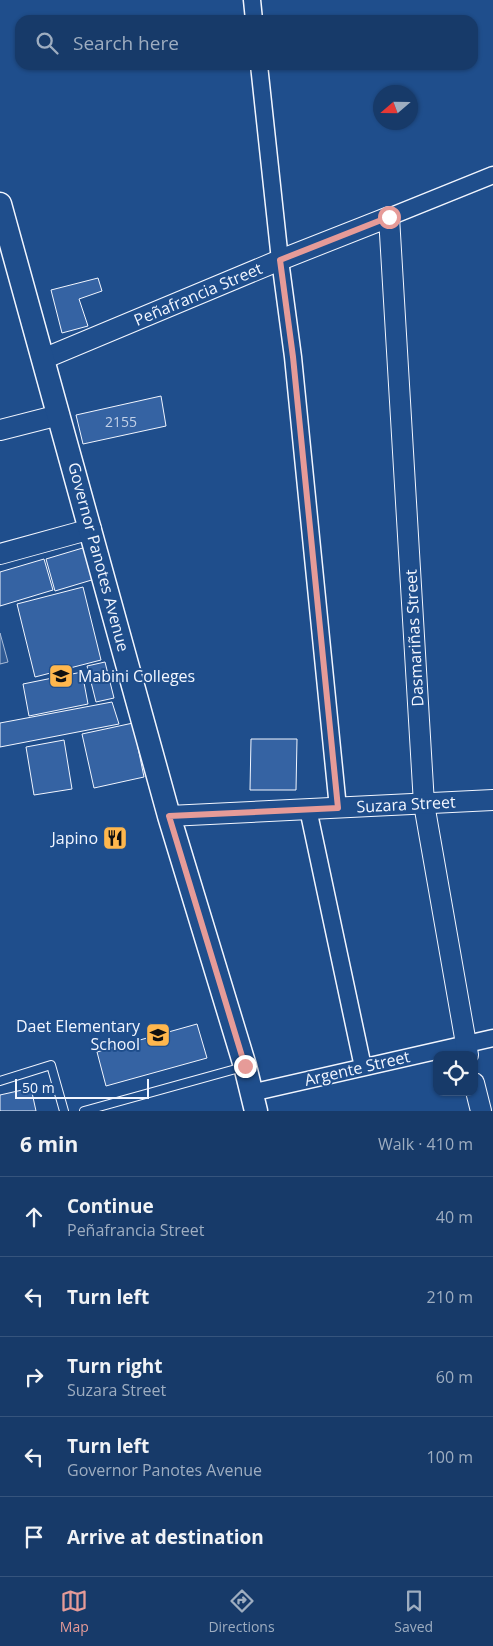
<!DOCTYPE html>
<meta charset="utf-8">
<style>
:root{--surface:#173a69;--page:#20416f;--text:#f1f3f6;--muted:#9eadc0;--line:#36547d;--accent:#e69b98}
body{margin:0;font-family:"Open Sans",sans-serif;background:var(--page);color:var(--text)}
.controls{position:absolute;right:15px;bottom:15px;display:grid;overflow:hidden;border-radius:10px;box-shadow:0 1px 4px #0004}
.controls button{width:45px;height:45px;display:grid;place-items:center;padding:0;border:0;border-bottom:1px solid var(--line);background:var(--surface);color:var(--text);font:25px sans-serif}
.compass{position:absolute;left:373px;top:85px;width:45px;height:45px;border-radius:50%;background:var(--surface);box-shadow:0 1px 4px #0004;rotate:250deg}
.scale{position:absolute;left:15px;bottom:12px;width:134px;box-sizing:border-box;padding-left:5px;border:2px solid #f2f6ff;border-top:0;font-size:14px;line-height:18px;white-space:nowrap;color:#f2f6ff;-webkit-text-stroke:4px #1f4e8c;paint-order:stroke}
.stop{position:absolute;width:15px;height:15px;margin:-11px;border:4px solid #e69b98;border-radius:50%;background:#fff}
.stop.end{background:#e69b98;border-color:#fff;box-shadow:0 1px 5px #0008}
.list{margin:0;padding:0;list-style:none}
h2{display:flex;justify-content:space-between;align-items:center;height:65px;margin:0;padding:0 20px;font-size:21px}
h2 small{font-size:16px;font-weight:400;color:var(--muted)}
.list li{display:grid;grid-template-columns:32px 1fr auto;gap:15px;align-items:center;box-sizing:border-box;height:80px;padding:0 20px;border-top:1px solid var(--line)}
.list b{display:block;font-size:19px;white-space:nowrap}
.list p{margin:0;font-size:16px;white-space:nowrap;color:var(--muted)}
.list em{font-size:16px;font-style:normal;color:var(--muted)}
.icon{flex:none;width:28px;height:28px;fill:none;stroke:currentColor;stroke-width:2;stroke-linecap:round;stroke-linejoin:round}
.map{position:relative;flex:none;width:493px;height:1111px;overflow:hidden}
.search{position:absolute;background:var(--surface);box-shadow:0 1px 4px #0004;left:15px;right:15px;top:15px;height:55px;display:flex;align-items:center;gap:12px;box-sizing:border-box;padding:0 18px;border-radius:15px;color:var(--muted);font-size:19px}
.sheet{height:465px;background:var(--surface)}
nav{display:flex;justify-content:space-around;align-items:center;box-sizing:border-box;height:70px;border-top:1px solid var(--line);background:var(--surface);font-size:14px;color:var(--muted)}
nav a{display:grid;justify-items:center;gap:2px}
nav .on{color:var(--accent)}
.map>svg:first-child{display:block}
.built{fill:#305b95;stroke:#a8bbd7}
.building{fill:#3563a3;stroke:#f2f6ff}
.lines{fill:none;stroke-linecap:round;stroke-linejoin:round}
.service-casing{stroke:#f2f6ff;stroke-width:10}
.minor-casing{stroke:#f2f6ff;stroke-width:19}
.tertiary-casing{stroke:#f2f6ff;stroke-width:22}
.secondary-casing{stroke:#f2f6ff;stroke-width:25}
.service{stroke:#1f4e8c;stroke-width:8}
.minor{stroke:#1f4e8c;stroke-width:16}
.tertiary{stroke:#1f4e8c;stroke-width:20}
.secondary{stroke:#1f4e8c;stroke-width:22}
.route{stroke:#e69b98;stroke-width:6}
.labels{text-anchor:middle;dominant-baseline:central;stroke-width:4;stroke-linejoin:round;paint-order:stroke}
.number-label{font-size:14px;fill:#c3d1e8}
.street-label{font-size:16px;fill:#f2f6ff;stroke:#1f4e8c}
.poi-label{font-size:16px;fill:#f2f6ff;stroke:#1f4e8c;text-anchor:end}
</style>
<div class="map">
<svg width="493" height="1111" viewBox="0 0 493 1111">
<rect width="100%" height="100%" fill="#1f4e8c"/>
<path class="built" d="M0,633l8,29 -8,2z"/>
<g class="building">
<path d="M98,278l4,13 -23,8 9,27 -26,7 -11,-43z"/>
<path d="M161,396l5,30 -83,18 -7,-29z"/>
<path d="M86,547l9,32 -40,12 -9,-32z"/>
<path d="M44,559l9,31 -53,16v-34z"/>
<path d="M83,587l18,73 -66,17 -18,-73z"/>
<path d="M105,662l9,36 -18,4 -9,-36z"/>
<path d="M82,672l6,32 -59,12 -6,-32z"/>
<path d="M112,702l7,22 -119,23v-24z"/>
<path d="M133,723l11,54 -50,11 -12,-54z"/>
<path d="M251,739h46l-1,51h-46z"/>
<path d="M64,740l8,49 -38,6 -8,-48z"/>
<path d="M197,1024l10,34 -101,28 -9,-34z"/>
<path d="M31,1088l5,23h-36v-16z"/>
</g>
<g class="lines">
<defs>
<g id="service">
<path d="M0,1081l51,-16 13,46"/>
<path d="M84,1111l159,-44"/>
</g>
<g id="minor">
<path d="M252,0l2,20"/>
<path d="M259,65l21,195 13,97 45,451"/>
<path d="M389,217l104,-42"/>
<path d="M308,809l55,258"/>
<path d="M251,1093l242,-55"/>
</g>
<g id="tertiary">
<path d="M43,359l237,-99 109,-43 35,587 44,251"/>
<path d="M0,430l59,-15"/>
<path d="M0,554l91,-25"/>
<path d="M169,816l324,-16"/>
<path d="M474,1083l7,28"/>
</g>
<path id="secondary" d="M0,204l169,612 76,250 11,45"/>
</defs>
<use href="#service" class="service-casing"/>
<use href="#minor" class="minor-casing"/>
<use href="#tertiary" class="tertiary-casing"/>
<use href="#secondary" class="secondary-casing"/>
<use href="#service" class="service"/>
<use href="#minor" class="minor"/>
<use href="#tertiary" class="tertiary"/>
<use href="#secondary" class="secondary"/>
</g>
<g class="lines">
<path class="route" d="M245,1066l-76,-250 169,-8 -45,-451 -13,-97 109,-43"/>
</g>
<defs>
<symbol id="university-square" viewBox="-11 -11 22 22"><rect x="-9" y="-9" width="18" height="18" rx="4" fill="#ffb74d" stroke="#1f4e8c"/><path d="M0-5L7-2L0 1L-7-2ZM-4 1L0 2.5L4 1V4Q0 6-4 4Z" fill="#111"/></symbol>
<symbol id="restaurant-square" viewBox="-11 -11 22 22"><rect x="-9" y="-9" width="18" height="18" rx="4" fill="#ffb74d" stroke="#1f4e8c"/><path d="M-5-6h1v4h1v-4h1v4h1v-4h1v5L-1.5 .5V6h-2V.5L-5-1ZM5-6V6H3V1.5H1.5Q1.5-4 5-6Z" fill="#111"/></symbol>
<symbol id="school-square" viewBox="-11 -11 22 22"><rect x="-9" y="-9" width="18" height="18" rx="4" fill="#ffb74d" stroke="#1f4e8c"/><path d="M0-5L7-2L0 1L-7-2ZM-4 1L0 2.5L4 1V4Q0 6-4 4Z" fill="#111"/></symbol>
</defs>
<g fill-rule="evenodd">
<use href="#university-square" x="47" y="662" width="28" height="28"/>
<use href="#restaurant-square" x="101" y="824" width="28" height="28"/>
<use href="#school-square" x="144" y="1021" width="28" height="28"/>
</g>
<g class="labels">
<g class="number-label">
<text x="121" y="421">2155</text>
</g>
<g class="street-label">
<text transform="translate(198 294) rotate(-23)">Peñafrancia Street</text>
<text transform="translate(99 557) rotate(75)">Governor Panotes Avenue</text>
<text transform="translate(414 638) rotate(-93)">Dasmariñas Street</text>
<text transform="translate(406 804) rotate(-3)">Suzara Street</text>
<text transform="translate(357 1068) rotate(-13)">Argente Street</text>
</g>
<g class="poi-label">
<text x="78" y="676" text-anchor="start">Mabini Colleges</text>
<text x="98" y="838">Japino</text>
<text x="140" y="1026">Daet Elementary<tspan x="140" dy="18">School</tspan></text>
</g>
</g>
</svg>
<div class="controls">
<button><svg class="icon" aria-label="locate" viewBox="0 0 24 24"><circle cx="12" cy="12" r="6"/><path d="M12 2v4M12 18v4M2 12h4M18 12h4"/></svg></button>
</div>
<svg class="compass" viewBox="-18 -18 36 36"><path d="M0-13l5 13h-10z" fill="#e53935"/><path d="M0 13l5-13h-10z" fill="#9eadc0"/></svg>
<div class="scale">50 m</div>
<div class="stop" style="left:389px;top:217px"></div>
<div class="stop end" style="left:245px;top:1066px"></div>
<div class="search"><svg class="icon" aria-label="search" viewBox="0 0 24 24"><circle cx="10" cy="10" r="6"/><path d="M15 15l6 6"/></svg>Search here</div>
</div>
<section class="sheet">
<h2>6 min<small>Walk · 410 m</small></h2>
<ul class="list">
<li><svg class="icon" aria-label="ahead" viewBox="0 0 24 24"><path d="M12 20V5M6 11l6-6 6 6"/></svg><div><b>Continue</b><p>Peñafrancia Street</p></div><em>40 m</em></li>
<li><svg class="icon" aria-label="left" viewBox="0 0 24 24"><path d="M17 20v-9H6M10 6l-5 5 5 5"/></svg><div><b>Turn left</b></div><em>210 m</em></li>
<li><svg class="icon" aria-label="right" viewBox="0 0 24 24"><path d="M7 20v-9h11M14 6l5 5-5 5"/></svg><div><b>Turn right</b><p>Suzara Street</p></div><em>60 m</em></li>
<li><svg class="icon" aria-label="left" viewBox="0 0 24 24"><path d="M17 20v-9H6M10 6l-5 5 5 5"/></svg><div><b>Turn left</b><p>Governor Panotes Avenue</p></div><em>100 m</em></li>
<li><svg class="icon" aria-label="arrive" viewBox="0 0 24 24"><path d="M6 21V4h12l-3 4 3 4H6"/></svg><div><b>Arrive at destination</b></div></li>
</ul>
</section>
<nav>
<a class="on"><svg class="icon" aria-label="map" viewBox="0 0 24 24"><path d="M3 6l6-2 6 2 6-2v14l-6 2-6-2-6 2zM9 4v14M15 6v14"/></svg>Map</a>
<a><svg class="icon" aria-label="directions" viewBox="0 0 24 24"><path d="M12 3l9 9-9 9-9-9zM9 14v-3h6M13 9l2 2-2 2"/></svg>Directions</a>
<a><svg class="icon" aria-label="saved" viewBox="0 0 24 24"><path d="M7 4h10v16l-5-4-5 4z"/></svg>Saved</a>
</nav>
